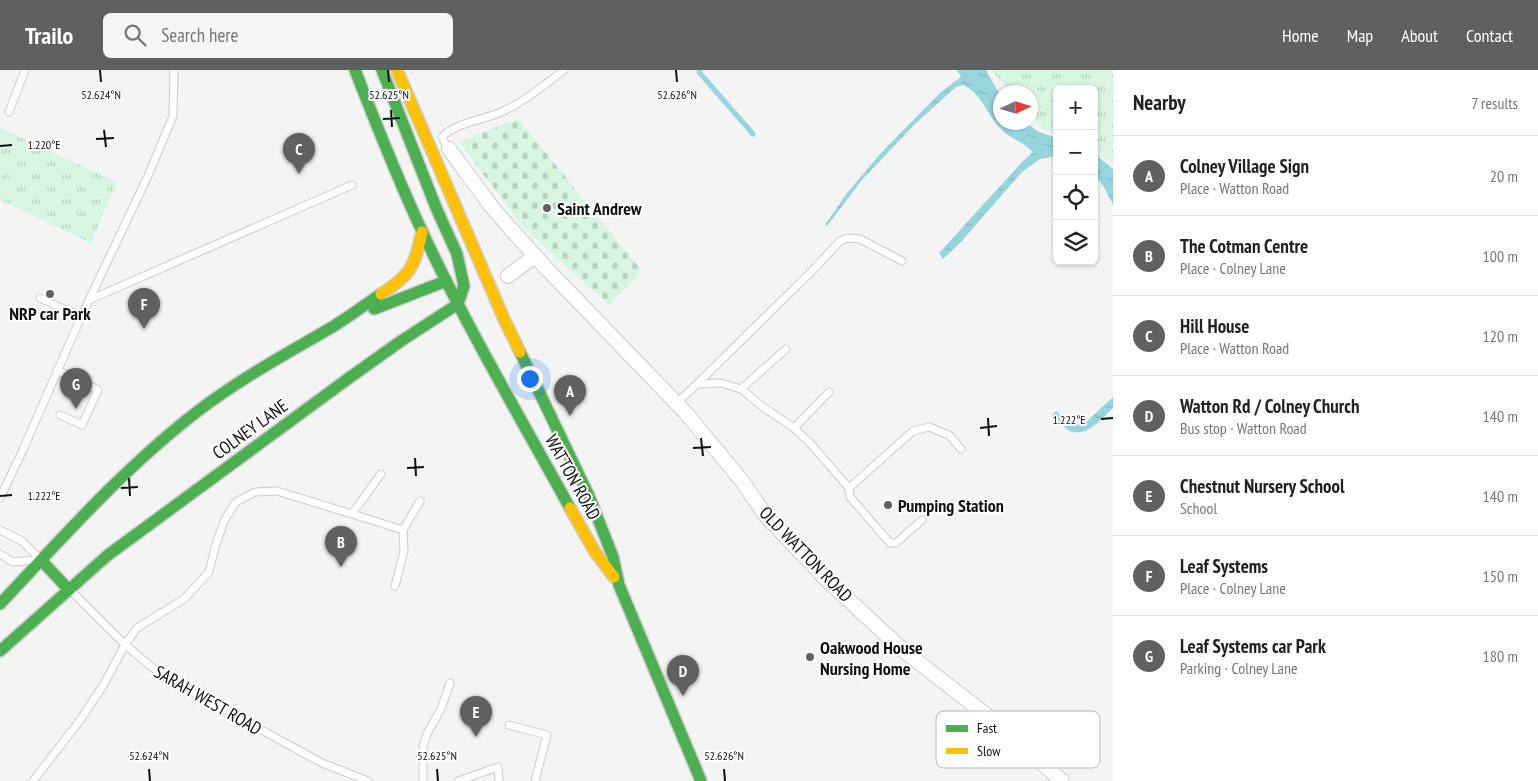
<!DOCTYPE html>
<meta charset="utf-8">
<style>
:root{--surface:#fff;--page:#f6f6f6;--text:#222;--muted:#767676;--line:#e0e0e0;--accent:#5f6060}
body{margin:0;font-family:"PT Sans Narrow",sans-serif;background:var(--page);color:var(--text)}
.controls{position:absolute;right:15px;top:15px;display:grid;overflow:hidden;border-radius:8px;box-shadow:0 1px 4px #0004}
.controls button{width:45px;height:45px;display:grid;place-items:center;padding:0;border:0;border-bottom:1px solid var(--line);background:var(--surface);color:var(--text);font:25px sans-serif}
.compass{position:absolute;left:993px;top:15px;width:45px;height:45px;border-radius:50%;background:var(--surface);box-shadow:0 1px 4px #0004;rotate:86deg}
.you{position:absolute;left:529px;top:308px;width:18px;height:18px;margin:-12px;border:4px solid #fff;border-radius:50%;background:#1a73e8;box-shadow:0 0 0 8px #1a73e833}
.badge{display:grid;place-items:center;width:32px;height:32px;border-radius:50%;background:var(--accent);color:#fff;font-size:16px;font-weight:700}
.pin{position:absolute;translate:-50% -41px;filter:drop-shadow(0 1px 2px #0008)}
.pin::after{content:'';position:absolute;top:26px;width:18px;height:15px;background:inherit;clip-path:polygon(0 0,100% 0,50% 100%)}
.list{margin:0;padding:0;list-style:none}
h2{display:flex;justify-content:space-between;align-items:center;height:65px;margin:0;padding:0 20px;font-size:21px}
h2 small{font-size:16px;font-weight:400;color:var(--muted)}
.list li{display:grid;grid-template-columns:32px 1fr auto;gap:15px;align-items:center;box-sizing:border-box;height:80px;padding:0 20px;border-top:1px solid var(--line)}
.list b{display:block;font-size:19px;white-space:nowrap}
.list p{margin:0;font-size:16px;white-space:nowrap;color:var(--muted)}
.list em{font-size:16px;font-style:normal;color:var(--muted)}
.icon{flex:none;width:28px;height:28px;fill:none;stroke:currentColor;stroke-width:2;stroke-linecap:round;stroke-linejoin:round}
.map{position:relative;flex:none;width:1113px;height:711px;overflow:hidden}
header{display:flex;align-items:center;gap:30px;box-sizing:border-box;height:70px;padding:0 25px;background:var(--accent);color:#fff}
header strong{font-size:24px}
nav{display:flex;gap:28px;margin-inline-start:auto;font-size:18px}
.search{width:350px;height:45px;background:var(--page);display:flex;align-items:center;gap:12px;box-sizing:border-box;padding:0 18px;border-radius:8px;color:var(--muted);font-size:19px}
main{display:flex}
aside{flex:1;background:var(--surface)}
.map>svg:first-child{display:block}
.grass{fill:url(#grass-tufts)}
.cemetery{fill:url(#cemetery-stones)}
.water{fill:url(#water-ripples)}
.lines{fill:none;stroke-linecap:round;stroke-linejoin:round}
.stream{stroke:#97d5dd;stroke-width:5}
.lane-casing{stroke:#ccc;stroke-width:9}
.street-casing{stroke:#ccc;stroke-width:16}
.fast-casing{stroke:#ccc;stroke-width:14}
.slow-casing{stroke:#ccc;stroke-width:14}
.lane{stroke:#fdfdfd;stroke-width:7}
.street{stroke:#fdfdfd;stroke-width:14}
.fast{stroke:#4caf50;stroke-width:11}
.slow{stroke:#ffc107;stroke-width:11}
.ticks{fill:none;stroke:#0f1010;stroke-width:2}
.poi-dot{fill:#5f6060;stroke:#fff;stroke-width:2}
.labels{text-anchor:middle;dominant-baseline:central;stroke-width:4;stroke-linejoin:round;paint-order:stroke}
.poi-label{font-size:18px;font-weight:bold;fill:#0f1010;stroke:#fff;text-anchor:start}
.street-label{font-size:18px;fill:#0f1010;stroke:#fff}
.key{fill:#fff;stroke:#b7b7b7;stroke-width:1}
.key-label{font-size:14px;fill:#0f1010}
.ticks-label{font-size:12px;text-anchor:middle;fill:#0f1010;stroke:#fff;stroke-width:4;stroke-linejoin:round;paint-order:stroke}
</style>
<header>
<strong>Trailo</strong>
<div class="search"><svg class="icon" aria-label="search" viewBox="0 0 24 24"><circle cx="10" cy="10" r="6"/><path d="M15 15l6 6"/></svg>Search here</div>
<nav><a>Home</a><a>Map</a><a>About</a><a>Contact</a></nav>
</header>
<main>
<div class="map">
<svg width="1113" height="711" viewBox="0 0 1113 711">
<defs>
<pattern id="grass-tufts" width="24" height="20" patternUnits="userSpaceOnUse" patternTransform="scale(1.25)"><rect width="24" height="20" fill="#d7f5e1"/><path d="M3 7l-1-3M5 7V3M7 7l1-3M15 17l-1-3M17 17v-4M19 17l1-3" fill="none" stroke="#b7d1c0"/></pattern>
<pattern id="cemetery-stones" width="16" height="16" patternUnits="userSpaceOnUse" patternTransform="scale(1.25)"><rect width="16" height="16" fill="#d7f5e1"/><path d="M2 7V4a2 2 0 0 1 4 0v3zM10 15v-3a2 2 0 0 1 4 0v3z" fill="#b7d1c0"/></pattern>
<pattern id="water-ripples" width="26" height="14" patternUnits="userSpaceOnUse" patternTransform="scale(1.25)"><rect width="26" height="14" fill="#97d5dd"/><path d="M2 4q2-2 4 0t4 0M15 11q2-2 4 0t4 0" fill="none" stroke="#81b6bd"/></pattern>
</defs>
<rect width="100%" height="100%" fill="#f4f4f4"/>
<g class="grass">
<path d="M991,0h122v95l-2,-4 -17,-8v-64h-37v46l-14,-6 -12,-15 -1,-22h-19z"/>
<path d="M0,58l117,54 -26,61 -91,-43z"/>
</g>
<path class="cemetery" d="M518,49l124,152 -33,34 -67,-60 -24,-25 -59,-78z"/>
<g class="water">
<path d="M957,0h29l14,25 1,27 25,1 13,9 18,6v18l-17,3 -18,13 -62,71 -17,16 -4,-6 83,-91 11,-10c-9,-10 -23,-13 -32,-23 -14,-14 -20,-37 -38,-44l-7,2 -41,37 -54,57 -34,45 -2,-1 22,-32 34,-40 60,-61 20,-15z"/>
<path d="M1094,83l19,16v36l-9,-18 -10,-13z"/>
<path d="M1113,327v11c-11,10 -26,30 -43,23 -6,-3 -13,-11 -18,-16l4,-4c8,7 16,16 28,13z"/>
</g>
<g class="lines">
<path class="stream" d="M700,0l-1,2 54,62"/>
<defs>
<g id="lane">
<path d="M9,42l16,-42"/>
<path d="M449,79l-3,-4 -4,-8c13,-14 40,-17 57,-24 24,-10 45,-28 65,-43"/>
<path d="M89,230l263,-115"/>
<path d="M81,247l67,-141 25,-60 1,-46"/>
<path d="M57,300l41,20 -16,35 -22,-10"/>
<path d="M697,314l115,-113 28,-30 7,-3 13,1 42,22"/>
<path d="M741,319l45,-40"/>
<path d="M676,334l21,-20 24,-1 20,6 22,18 31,21 16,15 39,45 64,-57 16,-4 20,8 12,14"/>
<path d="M794,358l35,-36"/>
<path d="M849,418l1,9 40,46h6l26,-23"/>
<path d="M0,428l22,-46 59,-135 -41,-19"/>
<path d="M352,444l51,16 17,-29"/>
<path d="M0,460l22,11 17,17"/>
<path d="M0,484l13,8 22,-2"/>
<path d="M395,516l9,-35 -1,-21"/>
<path d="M70,520c32,31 62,65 100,90l152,83 46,18"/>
<path d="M509,655l38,10 -12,46"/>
<path d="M33,711l48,-62 23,-35 21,-39 12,-17 47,-29 25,-27 6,-25 10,-28 11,-17 19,-10 22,-1 75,23 29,-40"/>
<path d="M423,711v-35l5,-14 13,-23 9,-26"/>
<path d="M458,711l40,-14 1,14"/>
</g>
<g id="street">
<path d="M449,79l42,57 18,21 38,42 138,143 57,69 24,35 62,65 76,70 94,73 64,57"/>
<path d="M508,206l27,-20"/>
</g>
<g id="fast">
<path d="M355,0c21,54 42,108 67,161 44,95 98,186 148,277"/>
<path d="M382,0l55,140 20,44 7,32 -6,18"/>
<path d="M374,239l72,-28"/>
<path d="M520,282l69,144 24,61 6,28 82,196"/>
<path d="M41,490l28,30"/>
<path d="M0,534c63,-67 125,-137 198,-193 43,-33 90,-58 136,-85 16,-10 31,-21 47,-32"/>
<path d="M0,581l108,-96 241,-177 52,-37 57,-37"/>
</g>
<g id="slow">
<path d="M397,0l107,249 16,33"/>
<path d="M381,224c31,-20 33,-27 41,-62"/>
<path d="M570,438l25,44 19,25"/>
</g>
</defs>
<use href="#lane" class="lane-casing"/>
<use href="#street" class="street-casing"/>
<use href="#fast" class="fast-casing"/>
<use href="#slow" class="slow-casing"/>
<use href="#lane" class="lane"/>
<use href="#street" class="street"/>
<use href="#fast" class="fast"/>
<use href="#slow" class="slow"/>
</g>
<path class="ticks" d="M100,0l1,12M388,0l1,12M676,0l1,12M391,40l1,17M383,49l17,-1M104,60l2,17M96,69l18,-1M0,76l12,-1M988,348l1,18M1101,349l12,-1M980,358l17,-2M701,368l2,18M693,378l18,-1M415,388l1,18M407,398l17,-1M129,408l1,18M121,418l17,-1M0,426l12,-1M149,699l1,12M437,699l1,12M724,699l1,12"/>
<g class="poi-dot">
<circle cx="547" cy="138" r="5"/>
<circle cx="50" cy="224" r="5"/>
<circle cx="888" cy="435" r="5"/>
<circle cx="810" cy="587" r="5"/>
</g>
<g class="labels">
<g class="poi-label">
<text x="557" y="138">Saint Andrew</text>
<text x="50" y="243" text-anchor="middle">NRP car Park</text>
<text x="898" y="435">Pumping Station</text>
<text x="820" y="577">Oakwood House<tspan x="820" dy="21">Nursing Home</tspan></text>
</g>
<g class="street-label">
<text transform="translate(250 359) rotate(-36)">COLNEY LANE</text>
<text transform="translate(573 407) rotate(61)">WATTON ROAD</text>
<text transform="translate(806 484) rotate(46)">OLD WATTON ROAD</text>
<text transform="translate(208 630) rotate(30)">SARAH WEST ROAD</text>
</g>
</g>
<rect x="936" y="641" width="164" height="57" rx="8" class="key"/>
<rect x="946" y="655" width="22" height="7" fill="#4caf50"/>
<rect x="946" y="678" width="22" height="6" fill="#ffc107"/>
<g class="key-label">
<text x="977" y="663">Fast</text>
<text x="977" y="686">Slow</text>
</g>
<g class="ticks-label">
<text x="101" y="29">52.624°N</text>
<text x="389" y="29">52.625°N</text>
<text x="677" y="29">52.626°N</text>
<text x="44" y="79">1.220°E</text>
<text x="1069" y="354">1.222°E</text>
<text x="44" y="430">1.222°E</text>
<text x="149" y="690">52.624°N</text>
<text x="437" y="690">52.625°N</text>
<text x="724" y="690">52.626°N</text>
</g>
</svg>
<div class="controls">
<button>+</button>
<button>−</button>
<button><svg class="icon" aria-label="locate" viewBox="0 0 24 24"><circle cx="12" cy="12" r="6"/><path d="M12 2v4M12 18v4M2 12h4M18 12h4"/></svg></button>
<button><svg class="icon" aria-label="layers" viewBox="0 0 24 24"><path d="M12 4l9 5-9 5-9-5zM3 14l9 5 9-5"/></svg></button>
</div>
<svg class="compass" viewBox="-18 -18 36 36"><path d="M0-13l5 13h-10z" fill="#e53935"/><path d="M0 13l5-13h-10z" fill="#767676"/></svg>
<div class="you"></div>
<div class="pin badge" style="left:570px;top:346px">A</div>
<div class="pin badge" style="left:341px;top:497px">B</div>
<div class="pin badge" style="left:299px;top:104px">C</div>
<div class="pin badge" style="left:683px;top:626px">D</div>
<div class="pin badge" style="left:476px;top:667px">E</div>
<div class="pin badge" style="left:144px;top:259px">F</div>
<div class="pin badge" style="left:76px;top:339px">G</div>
</div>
<aside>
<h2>Nearby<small>7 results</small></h2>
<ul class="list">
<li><span class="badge">A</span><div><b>Colney Village Sign</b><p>Place · Watton Road</p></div><em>20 m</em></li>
<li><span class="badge">B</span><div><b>The Cotman Centre</b><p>Place · Colney Lane</p></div><em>100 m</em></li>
<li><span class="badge">C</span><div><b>Hill House</b><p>Place · Watton Road</p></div><em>120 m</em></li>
<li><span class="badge">D</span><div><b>Watton Rd / Colney Church</b><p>Bus stop · Watton Road</p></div><em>140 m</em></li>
<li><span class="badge">E</span><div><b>Chestnut Nursery School</b><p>School</p></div><em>140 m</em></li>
<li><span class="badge">F</span><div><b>Leaf Systems</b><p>Place · Colney Lane</p></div><em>150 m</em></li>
<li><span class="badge">G</span><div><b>Leaf Systems car Park</b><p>Parking · Colney Lane</p></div><em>180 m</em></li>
</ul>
</aside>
</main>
